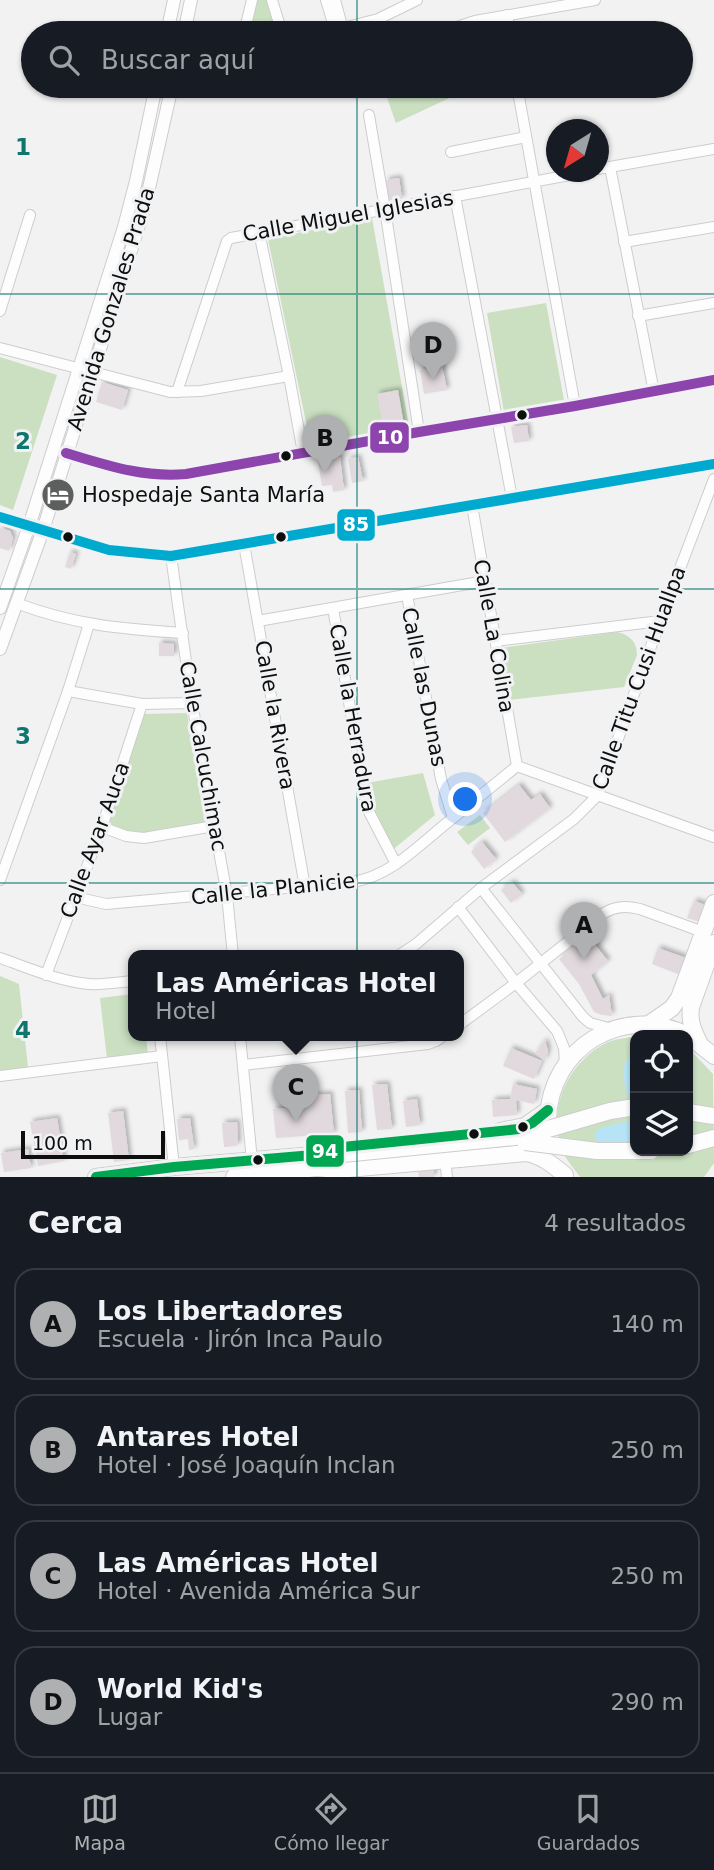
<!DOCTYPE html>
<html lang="es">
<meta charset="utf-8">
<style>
:root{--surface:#171b24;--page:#20242c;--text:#f1f3f6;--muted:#9ea1a6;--line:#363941;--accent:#aeb0b2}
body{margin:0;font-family:"DejaVu Sans",sans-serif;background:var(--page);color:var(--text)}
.controls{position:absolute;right:21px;bottom:21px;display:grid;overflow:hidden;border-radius:14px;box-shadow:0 2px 5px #0004}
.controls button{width:63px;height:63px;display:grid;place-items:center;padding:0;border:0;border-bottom:2px solid var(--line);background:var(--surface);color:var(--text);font:35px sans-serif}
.compass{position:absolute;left:546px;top:119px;width:63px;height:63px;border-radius:50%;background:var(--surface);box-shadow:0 2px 5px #0004;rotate:217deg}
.scale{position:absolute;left:21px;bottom:18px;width:144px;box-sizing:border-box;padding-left:7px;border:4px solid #0d0e0e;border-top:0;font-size:19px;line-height:24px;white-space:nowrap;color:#0d0e0e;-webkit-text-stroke:5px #f1f2f4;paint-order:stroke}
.you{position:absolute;left:466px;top:800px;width:24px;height:24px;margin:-18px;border:5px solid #fff;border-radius:50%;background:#1a73e8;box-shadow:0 0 0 10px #1a73e833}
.badge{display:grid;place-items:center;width:46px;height:46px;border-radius:50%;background:var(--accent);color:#111;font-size:23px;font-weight:700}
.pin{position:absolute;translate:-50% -58px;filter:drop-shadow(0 2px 4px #0008)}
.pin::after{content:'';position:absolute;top:37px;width:24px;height:21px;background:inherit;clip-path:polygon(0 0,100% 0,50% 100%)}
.popup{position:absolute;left:128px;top:950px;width:336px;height:91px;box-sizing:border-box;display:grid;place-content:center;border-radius:14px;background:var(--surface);filter:drop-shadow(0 2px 5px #0005);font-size:23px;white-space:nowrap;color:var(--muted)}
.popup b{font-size:26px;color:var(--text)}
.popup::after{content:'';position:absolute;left:50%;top:100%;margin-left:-14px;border:14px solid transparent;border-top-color:var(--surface)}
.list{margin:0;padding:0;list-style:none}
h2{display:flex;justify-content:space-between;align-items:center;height:91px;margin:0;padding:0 28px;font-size:30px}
h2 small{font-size:23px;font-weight:400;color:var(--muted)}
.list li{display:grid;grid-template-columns:46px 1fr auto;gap:21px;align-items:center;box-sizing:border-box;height:112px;margin:0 14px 14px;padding:0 14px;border:2px solid var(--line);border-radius:21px}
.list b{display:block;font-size:26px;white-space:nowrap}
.list p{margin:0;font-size:23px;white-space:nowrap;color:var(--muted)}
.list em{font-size:23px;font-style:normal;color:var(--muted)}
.icon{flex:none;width:38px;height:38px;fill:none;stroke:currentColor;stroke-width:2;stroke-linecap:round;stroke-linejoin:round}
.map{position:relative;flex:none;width:714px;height:1177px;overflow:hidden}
.search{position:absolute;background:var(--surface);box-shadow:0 2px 5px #0004;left:21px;right:21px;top:21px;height:77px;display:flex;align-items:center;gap:18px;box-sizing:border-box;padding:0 24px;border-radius:38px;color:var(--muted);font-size:26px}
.sheet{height:595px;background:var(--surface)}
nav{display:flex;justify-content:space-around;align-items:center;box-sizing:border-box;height:98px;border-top:2px solid var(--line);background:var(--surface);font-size:19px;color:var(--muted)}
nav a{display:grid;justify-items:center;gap:4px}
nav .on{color:var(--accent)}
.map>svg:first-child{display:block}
.green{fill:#cae0c1}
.water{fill:#b7e3f6}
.building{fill:#e1d9dd;filter:url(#shadow)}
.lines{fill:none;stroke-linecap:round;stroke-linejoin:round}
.minor-casing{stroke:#cdcdcd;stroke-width:12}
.tertiary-casing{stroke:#cdcdcd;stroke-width:14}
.primary-casing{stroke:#cdcdcd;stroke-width:18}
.minor{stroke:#fdfdfd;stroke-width:10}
.tertiary{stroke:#fdfdfd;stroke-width:12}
.primary{stroke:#fdfdfd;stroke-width:16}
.primary-bridge-casing{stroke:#cdcdcd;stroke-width:18;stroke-linecap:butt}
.primary-bridge{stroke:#fdfdfd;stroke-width:16}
.bus-1-casing{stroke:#f1f2f4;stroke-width:16}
.bus-2-casing{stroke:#f1f2f4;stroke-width:16}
.bus-3-casing{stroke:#f1f2f4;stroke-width:16}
.bus-1{stroke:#00a651;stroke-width:10}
.bus-2{stroke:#8e44ad;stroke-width:10}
.bus-3{stroke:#00a9ce;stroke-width:10}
.grid{fill:none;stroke:#0f766e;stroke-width:2;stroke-opacity:0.55}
.bus-dot{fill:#0d0e0e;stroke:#f1f2f4;stroke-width:2.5}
.labels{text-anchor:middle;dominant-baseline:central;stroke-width:6;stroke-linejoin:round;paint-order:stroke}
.street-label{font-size:21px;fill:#0d0e0e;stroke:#f1f2f4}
.poi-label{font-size:21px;fill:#0d0e0e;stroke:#f1f2f4;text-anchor:start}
.grid-label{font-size:23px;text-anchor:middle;font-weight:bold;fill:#0f766e;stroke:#f1f2f4;stroke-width:6;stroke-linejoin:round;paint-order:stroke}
.line-badge{stroke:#f1f2f4;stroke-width:2.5}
.badge-label{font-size:19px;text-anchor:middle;font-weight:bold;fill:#fff}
</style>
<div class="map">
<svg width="714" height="1177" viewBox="0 0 714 1177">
<defs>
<filter id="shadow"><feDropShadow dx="3" dy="-3" stdDeviation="2" flood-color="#0004"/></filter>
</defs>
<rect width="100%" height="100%" fill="#f2f2f3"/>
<g class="green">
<path d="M254,0h14l10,33h-31z"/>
<path d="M471,88l-75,35 -10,-28z"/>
<path d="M372,218l38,214 -99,14 -43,-207z"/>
<path d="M546,303l18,97 -60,12 -17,-99z"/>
<path d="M0,357l57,18 -44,135 -13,-5z"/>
<path d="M617,632c13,3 20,10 20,23l-13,32 -115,13 -9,-52z"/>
<path d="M187,713l18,110 -51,11 -38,-3 -9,-8 37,-109z"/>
<path d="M423,773l12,42 -45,37 -29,-68z"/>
<path d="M480,815l10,13 -22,17 -11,-13z"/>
<path d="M0,976l19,8 9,83 -28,5z"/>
<path d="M133,994v42h13l2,18 -41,5 -7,-61z"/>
<path d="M635,1036v115h53v-101l5,3 20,21 1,89 -10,14h-124c-5,-7 -12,-15 -16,-23 -19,-43 3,-92 44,-112 8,-3 19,-4 27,-6z"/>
</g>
<g class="water">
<path d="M635,1053v42h-8c-3,-16 -9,-33 8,-42z"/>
<path d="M635,1119v25h-30l-9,-4 -2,-5 6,-7z"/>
</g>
<g class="building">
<path d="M399,178l3,21 -14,1 -2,-20z"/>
<path d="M442,366l5,24 -23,4 -4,-24z"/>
<path d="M102,382l26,8 -6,20 -26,-8z"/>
<path d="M398,390l6,35 -21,4 -6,-35z"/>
<path d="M527,425l2,16 -15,2 -3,-16z"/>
<path d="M340,457l4,33 -11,2 -1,-7 -10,1 -4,-25z"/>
<path d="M358,457l5,24 -11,2 -4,-24z"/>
<path d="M0,528l10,3 3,7 -4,13 -9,-3z"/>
<path d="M70,552l6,2 -5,15 -6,-2z"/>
<path d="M159,643l15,1v12h-15z"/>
<path d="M519,785l12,15 9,-6 10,14 -45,34 -22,-29z"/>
<path d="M482,842l14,17 -12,10 -13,-17z"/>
<path d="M512,882l10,12 -11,9 -10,-13z"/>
<path d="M694,901l12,4 -6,17 -13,-4z"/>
<path d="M588,936l20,25 -17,14 12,24 6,-4 3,21 -10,-1 -8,-3 -15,-28 -20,-25z"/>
<path d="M658,948l28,10 -6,17 -28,-11z"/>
<path d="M545,1040l3,11 -3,10 -10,-8z"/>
<path d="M511,1048l31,13 -8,18 -31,-13z"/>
<path d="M387,1084l5,45 -15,1 -5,-45z"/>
<path d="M513,1084l24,5 -3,15 -18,-4 1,15 -24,2 -1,-17 18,-1z"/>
<path d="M359,1090l3,42 -14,1 -3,-42z"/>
<path d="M330,1094l4,40 -58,4 -3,-29 15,-1 -1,-9 14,-1 1,6 12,-1 -1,-8z"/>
<path d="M417,1099l3,26 -14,2 -3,-26z"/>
<path d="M123,1111l6,49 -15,2 -6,-49z"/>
<path d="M57,1118l7,43 -26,5 -8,-44z"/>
<path d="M190,1118l4,31 -5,1 -1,-11 -9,1 -2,-21z"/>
<path d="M237,1122l1,21 -2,3 -12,1 -2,-24z"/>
<path d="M28,1149l3,19 -27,4 -3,-19z"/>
<path d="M434,1169v8h-15l-1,-6z"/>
</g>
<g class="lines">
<defs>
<g id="minor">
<path d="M272,0l10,33"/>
<path d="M326,0l10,33"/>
<path d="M335,0l9,33"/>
<path d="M507,15l3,18"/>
<path d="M441,32l34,-11 120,-21"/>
<path d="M244,33l8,-33"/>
<path d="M324,33l54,-14 39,-19"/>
<path d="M517,86l58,320"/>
<path d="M369,115l16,94 34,223"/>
<path d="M451,152l75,-15"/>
<path d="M610,167l44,225"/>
<path d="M598,169l116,-20"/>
<path d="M455,196l57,302"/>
<path d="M259,232l30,144 14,77"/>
<path d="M624,242l90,-15"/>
<path d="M0,311l30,-96"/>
<path d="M638,316l76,-13"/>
<path d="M0,348l170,44 31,-1 88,-15"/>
<path d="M177,392l50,-151 4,-3 355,-66"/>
<path d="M66,453c40,12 78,25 120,21l233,-42 156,-26 139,-26"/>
<path d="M472,505l45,261"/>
<path d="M0,517l109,33 62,6 543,-92"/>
<path d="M244,544l61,343"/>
<path d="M171,556l21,147 35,192 6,61"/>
<path d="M407,595l34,184 12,39"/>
<path d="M16,603c58,22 106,26 167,30"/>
<path d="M333,608l34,200 29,56"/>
<path d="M258,621l227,-40"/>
<path d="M495,641l165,-20"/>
<path d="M68,691l74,13 50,-1"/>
<path d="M517,766l197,71"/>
<path d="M102,827l24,9 18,2 70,-12"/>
<path d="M0,880l68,-189 21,-67"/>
<path d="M481,888l102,129 7,6 22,6"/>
<path d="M75,897l31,7 246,-22c38,-5 67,-37 96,-60 23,-19 46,-37 69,-56"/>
<path d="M458,907l58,76 41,48 7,17 1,16"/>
<path d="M398,956l18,-12 65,-56 93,-69 24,-24 62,-174 54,-142"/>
<path d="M0,958c29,10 58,23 89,26 15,1 30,-2 44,-3"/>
<path d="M46,975l56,-148 40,-123"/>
<path d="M459,1025l57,-42 88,-70c12,-7 22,-7 36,-4l63,23"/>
<path d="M160,1036l14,131"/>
<path d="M240,1036l12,125"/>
<path d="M243,1065l185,-21 8,-3 7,-5"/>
<path d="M0,1076l162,-20"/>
<path d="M445,1159l2,18"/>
</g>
<g id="tertiary">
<path d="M167,33l7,-33"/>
<path d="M184,33l7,-33"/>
<path d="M0,608l29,-82 95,-299 12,-46 20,-95"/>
<path d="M0,649l43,-119 102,-324 27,-120"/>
</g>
<g id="primary">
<path d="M649,1024l23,-16 7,-10 35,-95"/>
<path d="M691,1038l23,18"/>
<path d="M699,1042c-6,-12 -10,-21 -8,-35l23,-64"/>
<path d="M688,1112l26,4"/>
<path d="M548,1119c2,-71 74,-116 139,-84"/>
<path d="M500,1131l25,-5 23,-16"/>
<path d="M688,1145l26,-7"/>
<path d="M96,1177l78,-10 139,-12 22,-7"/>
<path d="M234,1177l83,-9 20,2 189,-17c16,3 27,12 39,22"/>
</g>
</defs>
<use href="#minor" class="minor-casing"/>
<use href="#tertiary" class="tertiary-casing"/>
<use href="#primary" class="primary-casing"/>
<use href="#minor" class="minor"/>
<use href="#tertiary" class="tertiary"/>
<use href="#primary" class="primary"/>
<defs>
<g id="primary-bridge">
<path d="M525,1142l72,9h54"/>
<path d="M323,1156l201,-20 86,-25 25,-4"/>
</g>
</defs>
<use href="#primary-bridge" class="primary-bridge-casing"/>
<use href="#primary-bridge" class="primary-bridge"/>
<defs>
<path id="bus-1" d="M96,1177l78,-10 139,-12 20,-7 186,-19 13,-6 16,-13"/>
<path id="bus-2" d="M66,453c40,12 78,25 120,21l233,-42 156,-26 139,-26"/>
<path id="bus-3" d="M0,517l109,33 62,6 543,-92"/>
</defs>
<use href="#bus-1" class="bus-1-casing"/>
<use href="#bus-2" class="bus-2-casing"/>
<use href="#bus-3" class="bus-3-casing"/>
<use href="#bus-1" class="bus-1"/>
<use href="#bus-2" class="bus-2"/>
<use href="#bus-3" class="bus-3"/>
</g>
<path class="grid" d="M357,0v33M357,86v1091M0,294h714M0,589h714M0,883h714"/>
<defs>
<symbol id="hotel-disc" viewBox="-11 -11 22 22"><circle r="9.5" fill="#5d5e5e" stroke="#f1f2f4"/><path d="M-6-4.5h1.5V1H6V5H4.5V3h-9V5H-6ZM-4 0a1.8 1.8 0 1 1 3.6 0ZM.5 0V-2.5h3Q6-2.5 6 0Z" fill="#fff"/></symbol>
</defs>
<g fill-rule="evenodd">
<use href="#hotel-disc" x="39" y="476" width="38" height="38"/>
</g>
<g class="bus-dot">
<circle cx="522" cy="415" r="6"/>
<circle cx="286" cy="456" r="6"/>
<circle cx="68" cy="537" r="6"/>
<circle cx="281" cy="537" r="6"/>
<circle cx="523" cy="1127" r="6"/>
<circle cx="474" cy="1134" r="6"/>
<circle cx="258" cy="1160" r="6"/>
</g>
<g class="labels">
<g class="street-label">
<text transform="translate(348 216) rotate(-10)">Calle Miguel Iglesias</text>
<text transform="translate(111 309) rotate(-73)">Avenida Gonzales Prada</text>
<text transform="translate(494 636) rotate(80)">Calle La Colina</text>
<text transform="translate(639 678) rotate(-70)">Calle Titu Cusi Huallpa</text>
<text transform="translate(424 687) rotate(79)">Calle las Dunas</text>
<text transform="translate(275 715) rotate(80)">Calle la Rivera</text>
<text transform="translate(353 718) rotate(80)">Calle la Herradura</text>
<text transform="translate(203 756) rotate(80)">Calle Calcuchimac</text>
<text transform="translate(95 840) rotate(-70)">Calle Ayar Auca</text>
<text transform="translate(273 889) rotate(-6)">Calle la Planicie</text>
</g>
<g class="poi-label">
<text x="82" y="495">Hospedaje Santa María</text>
</g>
</g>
<g class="grid-label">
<text x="23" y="155">1</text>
<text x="23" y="449">2</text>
<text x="23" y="744">3</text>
<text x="23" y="1038">4</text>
</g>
<g class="line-badge">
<rect x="369" y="421" width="41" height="33" rx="7" fill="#8e44ad"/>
<rect x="336" y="508" width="40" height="34" rx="7" fill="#00a9ce"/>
<rect x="305" y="1134" width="40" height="34" rx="7" fill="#00a651"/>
</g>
<g class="badge-label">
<text x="390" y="444">10</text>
<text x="356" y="531">85</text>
<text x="325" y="1158">94</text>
</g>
</svg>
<div class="controls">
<button><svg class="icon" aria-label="locate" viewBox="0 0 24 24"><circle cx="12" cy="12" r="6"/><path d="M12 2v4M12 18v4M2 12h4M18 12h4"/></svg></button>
<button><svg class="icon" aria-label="layers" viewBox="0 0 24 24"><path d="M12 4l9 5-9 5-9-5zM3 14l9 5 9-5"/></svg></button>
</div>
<svg class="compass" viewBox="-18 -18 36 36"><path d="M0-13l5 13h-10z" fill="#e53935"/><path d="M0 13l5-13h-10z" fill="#9ea1a6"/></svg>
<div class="scale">100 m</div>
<div class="you"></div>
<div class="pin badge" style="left:584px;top:960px">A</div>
<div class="pin badge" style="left:325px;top:473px">B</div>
<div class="pin badge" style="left:296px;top:1122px">C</div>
<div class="popup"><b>Las Américas Hotel</b>Hotel</div>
<div class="pin badge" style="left:433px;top:380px">D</div>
<div class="search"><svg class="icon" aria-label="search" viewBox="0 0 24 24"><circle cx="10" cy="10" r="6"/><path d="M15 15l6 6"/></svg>Buscar aquí</div>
</div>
<section class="sheet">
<h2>Cerca<small>4 resultados</small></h2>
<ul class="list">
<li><span class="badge">A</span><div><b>Los Libertadores</b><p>Escuela · Jirón Inca Paulo</p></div><em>140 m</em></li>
<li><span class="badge">B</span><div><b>Antares Hotel</b><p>Hotel · José Joaquín Inclan</p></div><em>250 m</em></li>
<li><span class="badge">C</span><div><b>Las Américas Hotel</b><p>Hotel · Avenida América Sur</p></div><em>250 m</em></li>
<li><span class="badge">D</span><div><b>World Kid's</b><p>Lugar</p></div><em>290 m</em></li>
</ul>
</section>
<nav>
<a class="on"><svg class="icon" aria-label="map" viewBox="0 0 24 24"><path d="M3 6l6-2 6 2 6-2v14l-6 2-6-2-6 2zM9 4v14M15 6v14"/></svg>Mapa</a>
<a><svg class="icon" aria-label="directions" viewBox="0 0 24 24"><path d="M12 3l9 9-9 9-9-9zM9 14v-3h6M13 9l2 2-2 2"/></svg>Cómo llegar</a>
<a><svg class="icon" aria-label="saved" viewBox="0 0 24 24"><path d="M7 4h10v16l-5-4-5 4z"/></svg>Guardados</a>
</nav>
